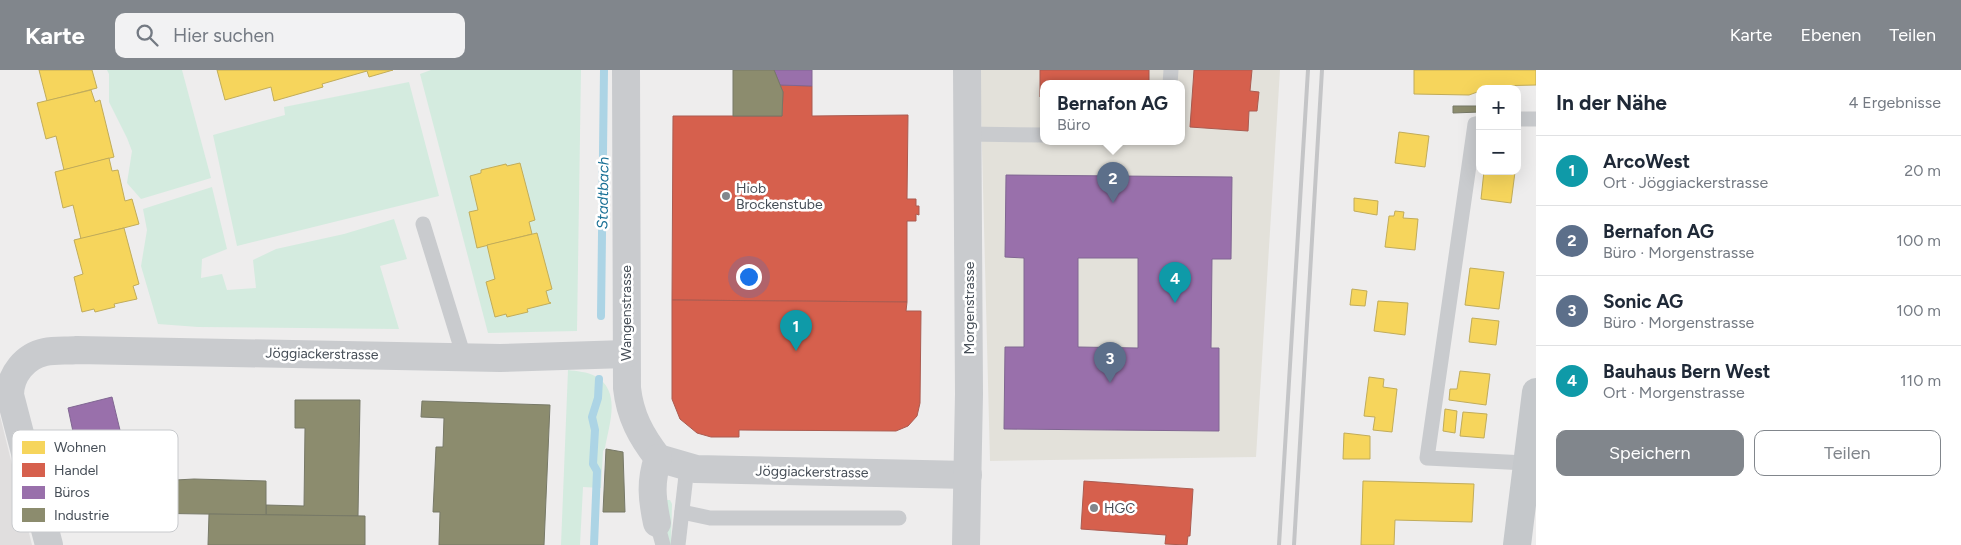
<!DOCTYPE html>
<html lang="de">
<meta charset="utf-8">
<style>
:root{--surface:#fff;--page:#f2f2f3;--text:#1f2937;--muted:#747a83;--line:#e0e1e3;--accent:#81868c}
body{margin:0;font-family:Figtree,sans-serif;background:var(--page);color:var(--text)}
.controls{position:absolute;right:15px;top:15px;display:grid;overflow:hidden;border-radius:10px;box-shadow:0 5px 20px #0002}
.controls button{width:45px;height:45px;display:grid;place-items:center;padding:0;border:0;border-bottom:1px solid var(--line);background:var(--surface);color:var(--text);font:25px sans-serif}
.you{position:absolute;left:748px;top:206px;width:18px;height:18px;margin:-12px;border:4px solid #fff;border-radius:50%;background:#1a73e8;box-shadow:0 0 0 8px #1a73e833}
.badge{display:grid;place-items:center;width:32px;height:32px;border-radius:50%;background:var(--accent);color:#fff;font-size:16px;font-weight:700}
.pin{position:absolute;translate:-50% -41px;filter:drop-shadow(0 1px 2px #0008)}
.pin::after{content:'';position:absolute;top:26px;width:18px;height:15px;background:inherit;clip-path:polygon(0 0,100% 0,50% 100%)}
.popup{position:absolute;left:1040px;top:10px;width:145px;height:65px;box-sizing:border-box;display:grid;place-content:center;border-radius:10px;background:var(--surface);filter:drop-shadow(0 1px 4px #0005);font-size:16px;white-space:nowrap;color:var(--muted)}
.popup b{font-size:19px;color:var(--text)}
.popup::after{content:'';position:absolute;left:50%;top:100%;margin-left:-10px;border:10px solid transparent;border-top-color:var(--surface)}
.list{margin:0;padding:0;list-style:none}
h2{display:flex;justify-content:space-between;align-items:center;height:65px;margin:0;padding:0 20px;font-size:21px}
h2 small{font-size:16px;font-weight:400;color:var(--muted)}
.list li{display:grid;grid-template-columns:32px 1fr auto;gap:15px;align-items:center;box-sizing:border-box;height:70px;padding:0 20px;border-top:1px solid var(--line)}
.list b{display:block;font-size:19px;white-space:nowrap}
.list p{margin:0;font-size:16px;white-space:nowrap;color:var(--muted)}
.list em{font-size:16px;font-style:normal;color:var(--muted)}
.actions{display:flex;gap:10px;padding:15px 20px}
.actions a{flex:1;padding:11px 0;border:1px solid var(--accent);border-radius:10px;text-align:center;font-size:18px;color:var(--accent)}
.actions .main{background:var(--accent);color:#fff}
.icon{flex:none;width:28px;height:28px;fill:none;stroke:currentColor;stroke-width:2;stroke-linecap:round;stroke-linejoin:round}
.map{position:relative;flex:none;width:1536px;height:475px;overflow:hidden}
header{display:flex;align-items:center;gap:30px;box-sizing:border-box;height:70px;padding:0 25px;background:var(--accent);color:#fff}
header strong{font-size:24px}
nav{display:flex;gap:28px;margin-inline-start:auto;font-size:18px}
.search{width:350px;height:45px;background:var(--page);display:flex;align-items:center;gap:12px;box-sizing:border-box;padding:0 18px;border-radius:10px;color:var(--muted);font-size:19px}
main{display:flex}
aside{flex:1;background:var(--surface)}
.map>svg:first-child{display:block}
.commercial{fill:#e3e1da;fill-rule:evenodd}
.education{fill:#e0dede}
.green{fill:#d4ebdf}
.homes{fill:#f6d55c;stroke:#c1ac5a}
.shops{fill:#d6604d;stroke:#ab5b50}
.offices{fill:#9970ab;stroke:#806692;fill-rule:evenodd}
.industry{fill:#8c8c6e;stroke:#777967}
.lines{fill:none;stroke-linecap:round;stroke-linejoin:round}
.stream{stroke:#acd4e5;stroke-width:8}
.service{stroke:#c9cbce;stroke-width:15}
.minor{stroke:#c9cbce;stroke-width:28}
.primary{stroke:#c5c8cb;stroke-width:28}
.rail{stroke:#c4c5c7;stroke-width:4}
.poi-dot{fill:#81868c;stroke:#fff;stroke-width:2}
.labels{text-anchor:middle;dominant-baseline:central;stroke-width:5;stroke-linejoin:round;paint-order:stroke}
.poi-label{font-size:14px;fill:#464e57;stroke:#fff;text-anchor:start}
.street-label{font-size:14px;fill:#464e57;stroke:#fff}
.water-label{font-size:15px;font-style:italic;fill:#1a7196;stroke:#fff}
.key{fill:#fff;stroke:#c8cacd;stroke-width:1}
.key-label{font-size:14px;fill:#464e57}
</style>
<header>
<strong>Karte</strong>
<div class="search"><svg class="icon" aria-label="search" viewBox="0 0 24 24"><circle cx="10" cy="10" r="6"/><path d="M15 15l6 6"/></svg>Hier suchen</div>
<nav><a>Karte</a><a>Ebenen</a><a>Teilen</a></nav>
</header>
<main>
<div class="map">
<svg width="1536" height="475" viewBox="0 0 1536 475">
<rect width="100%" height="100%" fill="#eeeded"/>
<path class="commercial" d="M980,0h300l-24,387 -266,4zM1044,14h138v58h-138z"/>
<path class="education" d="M0,346l32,129h-32z"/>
<g class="green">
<path d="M107,0h75l29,108 -70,21 -14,-16 5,-32 -5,-13 -18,-36v-28z"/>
<path d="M431,0h150l-4,261 -89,2 -68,-259z"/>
<path d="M409,12l30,114 -202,50 -24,-111 72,-20 -1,-8z"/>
<path d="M212,117l15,62 -25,10 -1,19 21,-4 5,16 29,-2 -3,-28 23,-11 68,-15 50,-15 13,40 -27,7 19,63 -201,-2 -40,-3 -17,-58 6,-36 -4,-21z"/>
<path d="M568,300c8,1 20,2 27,6 27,15 14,48 10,72l-2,3 -2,37 -18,-1 -3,58h-19z"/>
<path d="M666,430h4l2,4 -1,41h-4l-4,-37z"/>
</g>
<g class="homes">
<path d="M39,0h53l5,18 -50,13z"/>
<path d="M217,0h176l-24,7 -2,-6 -45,13 1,3 -49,14 -3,-14 -46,13z"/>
<path d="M1414,0h122v15l-45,1 -11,3v2l-11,4 -55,-1z"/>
<path d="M91,20l4,12 5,-2 14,57 -50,13 -8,-34 -10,3 -9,-36z"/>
<path d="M1399,62l30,4 -4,31 -30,-4z"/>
<path d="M109,88l3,13 6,-1 7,31 7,-2 7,25 -58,15 -8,-34 -10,3 -8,-36z"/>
<path d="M520,93l15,57 -6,2 3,12 -55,14 -8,-36 9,-2 -8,-34 11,-3v-3l25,-6 1,2z"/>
<path d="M1484,101l31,1 -4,31 -30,-4z"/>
<path d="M1354,128l24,3 -1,14 -23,-4z"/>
<path d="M1395,141l9,1 -1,6 15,1 -3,31 -30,-3 4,-31h5z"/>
<path d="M124,158l15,56 -6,2 4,13 -23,5 1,3 -20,5 -1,-3 -12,3 -8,-35 9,-3 -9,-34z"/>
<path d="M537,163l15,56 -6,2 3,11 2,1 -24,6 1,3 -21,5 -1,-3 -11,3 -9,-35 9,-3 -8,-34z"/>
<path d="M1470,198l34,4 -5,37 -34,-4z"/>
<path d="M1352,219l15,2 -2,15 -15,-1z"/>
<path d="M1378,231l30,2 -3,32 -31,-4z"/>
<path d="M1472,248l27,3 -3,24 -27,-3z"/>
<path d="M1460,301l30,3 -4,31 -37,-5 1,-11h7z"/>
<path d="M1369,307l15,2 -1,8 14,2 -5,43 -19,-2 2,-13 -11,-1z"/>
<path d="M1445,339l12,2 -2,22 -12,-2z"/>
<path d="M1463,342l24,2 -3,24 -24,-2z"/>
<path d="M1344,363l26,3v23h-27z"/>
<path d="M1363,411l111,3 -2,38 -77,-2 -1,25h-33z"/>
</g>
<g class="shops">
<path d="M1040,0h109v14h-105v13h-4z"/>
<path d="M1194,0h58l-2,21 9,1 -2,19h-8l-1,20 -58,-4z"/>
<path d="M780,15l32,1v30l96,-1 -1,84h9v7h3v9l-3,-1v7h-9v81l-235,-2 1,-184h109l1,-24z"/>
<path d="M672,230l235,2 -1,9h15l-1,92 -3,13 -9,10 -12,5 -157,-1v7h-28l-14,-4 -17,-14 -8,-20z"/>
<path d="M1084,411l109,8 -3,47h-2l-1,9 -22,-1 1,-9 -85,-6z"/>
</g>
<g class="offices">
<path d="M774,0h38v16l-32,-1z"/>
<path d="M1006,105l226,2 -1,82h-19l-1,89h8v83l-215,-2 1,-82h19v-89l-19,-1zM1078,188h60v90l-60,-1z"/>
<path d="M112,327l28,116 -44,11 -14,-51 -12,3 -3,-13 12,-3 -11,-52z"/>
</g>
<g class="industry">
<path d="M733,0h41l9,22 -1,24h-49z"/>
<path d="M1453,36h27v6l-27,1z"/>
<path d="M295,330h65l-2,116 -92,-1v-10l38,1 1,-78h-10z"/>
<path d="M422,331l128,4 -6,140h-105l1,-33h-7l3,-65h7l1,-29 -23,-1z"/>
<path d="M606,379l17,3 2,60h-22z"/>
<path d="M194,409l72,2v34l-126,-2 -2,-9h38v-24z"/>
<path d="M209,444l156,2v29h-157z"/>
</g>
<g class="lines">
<g class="stream">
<path d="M601,246l3,-246"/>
<path d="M594,475l3,-74 -4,-7 2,-34 -3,-13 6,-19 1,-19"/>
</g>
<g class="service">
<path d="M1170,14l1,-14"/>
<path d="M1517,49h19"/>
<path d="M1480,53l-5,1 -48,334 100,5"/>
<path d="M968,64l76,1"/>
<path d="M423,154l41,133"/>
<path d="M682,442l28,6h189"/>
<path d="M657,453l6,22"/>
<path d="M678,475l9,-78"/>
</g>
<g class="minor">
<path d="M626,0l1,318c3,28 14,48 31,70"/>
<path d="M658,388l38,11 272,6"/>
<path d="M657,453c-5,-24 -7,-41 1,-65"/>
<path d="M49,475l-39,-150c0,-20 15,-39 35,-43 10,-2 22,-1 32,-2l423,8 126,-4"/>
<path d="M966,475l3,-151 -2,-324"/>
</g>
<path class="primary" d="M1517,475l19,-153"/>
<g class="rail">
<path d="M1279,475l29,-475"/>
<path d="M1294,475l28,-475"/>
</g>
</g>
<g class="poi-dot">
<circle cx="726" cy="126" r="5"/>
<circle cx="1094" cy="438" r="5"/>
</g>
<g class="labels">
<g class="poi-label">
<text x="736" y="118">Hiob<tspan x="736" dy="16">Brockenstube</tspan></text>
<text x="1104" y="438">HGC</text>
</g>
<g class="street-label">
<text transform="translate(969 238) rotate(-90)">Morgenstrasse</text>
<text transform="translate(626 243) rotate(-90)">Wangenstrasse</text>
<text transform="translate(322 284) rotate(1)">Jöggiackerstrasse</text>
<text transform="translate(812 402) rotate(1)">Jöggiackerstrasse</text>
</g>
<g class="water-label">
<text transform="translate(603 123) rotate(-89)">Stadtbach</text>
</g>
</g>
<rect x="12" y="360" width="166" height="102" rx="8" class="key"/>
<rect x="22" y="371" width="23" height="13" fill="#f6d55c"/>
<rect x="22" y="393" width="23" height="14" fill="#d6604d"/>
<rect x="22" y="416" width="23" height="13" fill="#9970ab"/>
<rect x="22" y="438" width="23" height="14" fill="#8c8c6e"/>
<g class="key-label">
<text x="54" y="382">Wohnen</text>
<text x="54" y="405">Handel</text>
<text x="54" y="427">Büros</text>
<text x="54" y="450">Industrie</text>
</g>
</svg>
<div class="controls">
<button>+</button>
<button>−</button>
</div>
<div class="you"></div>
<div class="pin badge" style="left:796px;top:281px;background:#0f9aa8">1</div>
<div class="pin badge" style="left:1113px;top:133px;background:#5c6f8a">2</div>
<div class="popup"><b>Bernafon AG</b>Büro</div>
<div class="pin badge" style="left:1110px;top:313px;background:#5c6f8a">3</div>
<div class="pin badge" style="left:1175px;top:233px;background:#0f9aa8">4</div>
</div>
<aside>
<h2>In der Nähe<small>4 Ergebnisse</small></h2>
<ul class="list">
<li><span class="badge" style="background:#0f9aa8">1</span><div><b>ArcoWest</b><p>Ort · Jöggiackerstrasse</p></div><em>20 m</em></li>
<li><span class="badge" style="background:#5c6f8a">2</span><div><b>Bernafon AG</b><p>Büro · Morgenstrasse</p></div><em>100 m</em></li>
<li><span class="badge" style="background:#5c6f8a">3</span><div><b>Sonic AG</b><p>Büro · Morgenstrasse</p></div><em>100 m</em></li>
<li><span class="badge" style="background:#0f9aa8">4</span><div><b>Bauhaus Bern West</b><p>Ort · Morgenstrasse</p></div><em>110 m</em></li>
</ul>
<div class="actions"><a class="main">Speichern</a><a>Teilen</a></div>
</aside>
</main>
